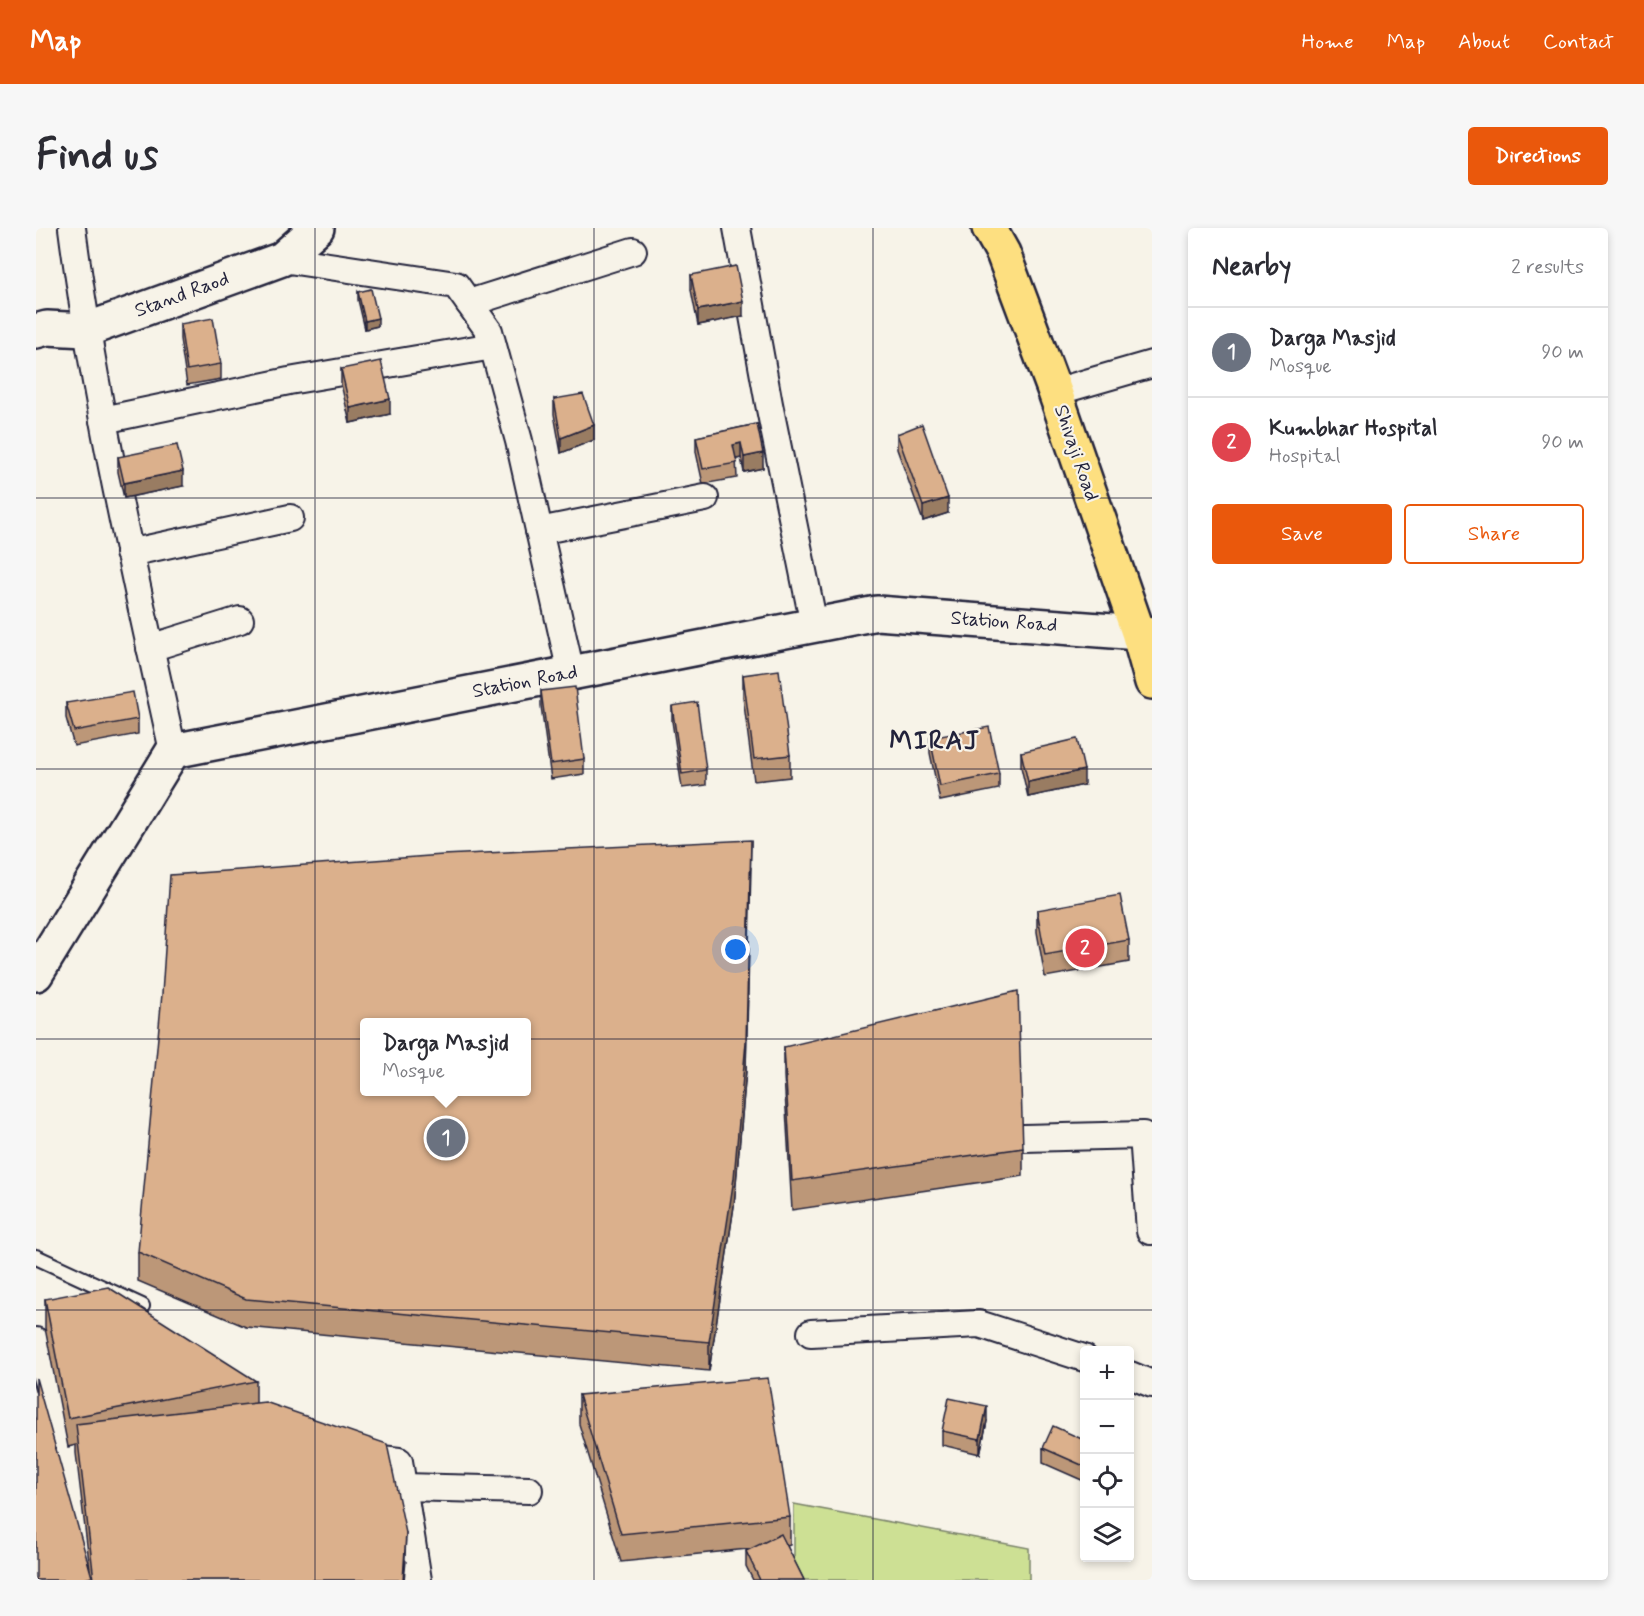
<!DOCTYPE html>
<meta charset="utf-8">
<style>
:root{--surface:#fff;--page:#f7f7f7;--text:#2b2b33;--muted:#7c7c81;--line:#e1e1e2;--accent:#ea580c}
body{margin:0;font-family:Mynerve,sans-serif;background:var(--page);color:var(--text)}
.controls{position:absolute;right:18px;bottom:18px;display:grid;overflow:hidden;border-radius:6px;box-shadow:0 3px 9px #0003}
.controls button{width:54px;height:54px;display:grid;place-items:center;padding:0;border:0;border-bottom:2px solid var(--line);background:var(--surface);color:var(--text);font:30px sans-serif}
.you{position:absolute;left:700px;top:722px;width:21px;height:21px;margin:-15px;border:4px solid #fff;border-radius:50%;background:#1a73e8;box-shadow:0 0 0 9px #1a73e833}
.badge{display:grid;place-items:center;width:39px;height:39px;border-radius:50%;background:var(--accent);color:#fff;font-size:20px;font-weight:700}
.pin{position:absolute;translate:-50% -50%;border:3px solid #fff;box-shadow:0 2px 6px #0006}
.popup{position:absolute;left:324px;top:790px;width:171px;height:78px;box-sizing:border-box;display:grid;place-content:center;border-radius:6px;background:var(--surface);filter:drop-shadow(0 2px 4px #0005);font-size:20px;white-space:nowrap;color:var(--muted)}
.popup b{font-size:22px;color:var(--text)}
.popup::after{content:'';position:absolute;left:50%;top:100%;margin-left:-12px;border:12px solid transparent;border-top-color:var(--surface)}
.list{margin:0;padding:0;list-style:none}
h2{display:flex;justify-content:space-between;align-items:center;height:78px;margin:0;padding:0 24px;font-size:26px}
h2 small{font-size:20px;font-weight:400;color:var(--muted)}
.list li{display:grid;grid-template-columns:39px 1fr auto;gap:18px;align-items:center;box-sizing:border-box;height:90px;padding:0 24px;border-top:2px solid var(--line)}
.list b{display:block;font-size:22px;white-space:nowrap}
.list p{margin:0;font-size:20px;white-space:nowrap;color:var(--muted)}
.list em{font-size:20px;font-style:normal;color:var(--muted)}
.actions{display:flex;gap:12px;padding:18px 24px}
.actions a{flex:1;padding:14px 0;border:2px solid var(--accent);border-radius:6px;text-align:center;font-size:21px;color:var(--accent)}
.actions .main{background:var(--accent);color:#fff}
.icon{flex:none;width:33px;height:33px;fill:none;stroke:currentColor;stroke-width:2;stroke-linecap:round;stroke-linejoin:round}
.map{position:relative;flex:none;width:1116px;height:1352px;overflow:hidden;border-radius:6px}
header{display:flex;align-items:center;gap:36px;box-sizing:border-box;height:84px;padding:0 30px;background:var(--accent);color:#fff}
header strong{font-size:28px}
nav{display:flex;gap:33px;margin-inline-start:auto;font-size:21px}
.intro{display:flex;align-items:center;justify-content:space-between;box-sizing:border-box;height:144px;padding:0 36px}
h1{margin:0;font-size:42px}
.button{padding:15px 27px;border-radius:6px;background:var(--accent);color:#fff;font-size:21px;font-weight:700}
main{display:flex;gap:36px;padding:0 36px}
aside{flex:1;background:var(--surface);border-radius:6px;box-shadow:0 3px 9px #0003}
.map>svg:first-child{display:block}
.green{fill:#cde094;stroke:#788168;stroke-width:1.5}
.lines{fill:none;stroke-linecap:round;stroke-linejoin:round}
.lane-casing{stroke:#22223b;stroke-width:18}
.street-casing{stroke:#22223b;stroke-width:30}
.secondary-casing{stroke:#22223b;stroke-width:38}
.primary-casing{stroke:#22223b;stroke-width:38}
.lane{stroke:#f7f3e8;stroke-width:14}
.street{stroke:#f7f3e8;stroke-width:26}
.secondary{stroke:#f7f3e8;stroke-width:33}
.primary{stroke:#fddf80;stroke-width:33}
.wall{fill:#bc9778;stroke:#22223b;stroke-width:1.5}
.shaded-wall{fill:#997b62;stroke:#22223b;stroke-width:1.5}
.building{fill:#dbb08c;stroke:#22223b;stroke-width:1.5;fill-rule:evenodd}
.grid{fill:none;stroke:#22223b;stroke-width:1.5;stroke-opacity:0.55}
.labels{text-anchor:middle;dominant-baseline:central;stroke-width:4.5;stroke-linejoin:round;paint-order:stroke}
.street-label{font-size:20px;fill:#22223b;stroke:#f7f3e8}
.district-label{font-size:26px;font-weight:bold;letter-spacing:1.5px;fill:#22223b;stroke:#f7f3e8}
</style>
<header>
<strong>Map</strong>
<nav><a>Home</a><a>Map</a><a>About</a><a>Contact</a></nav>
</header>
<div class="intro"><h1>Find us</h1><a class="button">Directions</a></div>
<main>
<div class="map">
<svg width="1116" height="1352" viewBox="0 0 1116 1352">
<rect width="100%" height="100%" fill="#f7f3e8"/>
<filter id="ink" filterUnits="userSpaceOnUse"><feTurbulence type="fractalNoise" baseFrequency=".0167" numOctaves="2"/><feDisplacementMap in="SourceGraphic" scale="12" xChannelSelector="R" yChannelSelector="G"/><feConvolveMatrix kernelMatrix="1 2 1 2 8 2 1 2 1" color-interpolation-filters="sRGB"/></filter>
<g filter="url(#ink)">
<path class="green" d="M758,1276l235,44v32h-235z"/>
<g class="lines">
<defs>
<path id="lane" d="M0,1029l106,49"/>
<g id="street">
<path d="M36,0c23,177 63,350 101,523"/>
<path d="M701,0l32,176 45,221"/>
<path d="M246,31l174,26 33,46 30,110 52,232"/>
<path d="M433,75l164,-52"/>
<path d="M1019,164l97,-28"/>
<path d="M67,192l186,-39 204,-35"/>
<path d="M503,303l166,-33"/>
<path d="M93,325l161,-35"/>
<path d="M114,420l90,-28"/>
<path d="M988,910l119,-3 7,96h2"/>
<path d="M775,1105l168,-9 105,34"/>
<path d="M0,1113l30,107 13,132"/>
<path d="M1094,1147l22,9"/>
<path d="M30,1220l45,-6"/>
<path d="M320,1228l43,5 19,119"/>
<path d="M367,1259l126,3"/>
</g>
<g id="secondary">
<path d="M0,103l11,-3 39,2 196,-71 35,-31"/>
<path d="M0,746l137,-223 704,-138 275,21"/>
</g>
<path id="primary" d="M953,0l14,25 52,139 83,240 14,50"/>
</defs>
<use href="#lane" class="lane-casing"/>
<use href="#street" class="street-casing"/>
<use href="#secondary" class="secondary-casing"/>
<use href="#primary" class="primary-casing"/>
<use href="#lane" class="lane"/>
<use href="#street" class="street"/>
<use href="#secondary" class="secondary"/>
<use href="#primary" class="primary"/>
</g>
<g class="wall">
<path d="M655,47l52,41 -45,9 -7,-35z"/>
<path d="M322,64l20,34 -13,3 -7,-29z"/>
<path d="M144,96l41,40v15l-34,6 -7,-46z"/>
<path d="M305,141l49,45 -40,9 -9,-39z"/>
<path d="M518,171l40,41 -33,13 -7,-39z"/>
<path d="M721,196l6,44 -19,4 -3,-14 -5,1 1,19 -34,6 -7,-32v-15z"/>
<path d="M861,206l51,79 -25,8 -26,-72z"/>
<path d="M82,229l65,29 -59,12 -6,-26z"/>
<path d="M707,447l47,80v22l-36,4 -11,-84z"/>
<path d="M505,463l43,68v15l-33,5 -10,-73z"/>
<path d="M30,475l72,16v15l-64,12 -8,-28z"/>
<path d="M636,478l34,64v15l-24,3 -10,-67z"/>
<path d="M894,510l69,36v15l-59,12 -10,-48z"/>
<path d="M985,524l63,33 -56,12 -7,-30z"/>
<path d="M715,640l-5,202 -12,136 -25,165 -463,-44 -108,-46v-29z"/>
<path d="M1001,682l92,30v22l-84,15 -8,-45z"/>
<path d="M748,819l239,101v28l-231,34 -8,-134z"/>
<path d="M9,1071l211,82v22l150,158 -2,19h-368l54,-10 -14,-117v-8l-8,2 -23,-119z"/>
<path d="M543,1167l211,122v28l-3,1 17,34h-51l-7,-14v-15l2,-2 -127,13 -42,-138z"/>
<path d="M951,1193l-7,33 -38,-9v-14z"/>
<path d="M1048,1212v41l-41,-18v-15z"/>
</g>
<g class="shaded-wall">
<path d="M707,73v15l-45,9v-15z"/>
<path d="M342,90v8l-13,3v-8z"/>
<path d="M354,171v15l-40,9v-15z"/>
<path d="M558,197v15l-33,13v-15z"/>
<path d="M705,215v15l-8,2v-15z"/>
<path d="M727,225v15l-19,4v-15z"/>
<path d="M147,243v15l-59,12v-15z"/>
<path d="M912,270v15l-25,8v-15z"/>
<path d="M1048,542v15l-56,12v-15z"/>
<path d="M715,612l-5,230 -12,136 -25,165v-29z"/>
<path d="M951,1178v15l-7,33v-15z"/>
<path d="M370,1305l-2,47h-1z"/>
</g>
<g class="building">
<path d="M700,38l7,35 -45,9 -7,-35z"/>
<path d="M335,61l7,29 -13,3 -7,-29z"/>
<path d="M177,90l8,46 -34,6 -7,-46z"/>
<path d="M345,133l9,38 -40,9 -9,-39z"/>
<path d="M547,166l11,31 -33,13 -7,-39z"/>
<path d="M721,196l6,29 -19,4 -3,-14 -8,2 4,18 -34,6 -7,-32z"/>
<path d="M886,196l26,74 -25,8 -26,-72z"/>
<path d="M141,217l6,26 -59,12 -6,-26z"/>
<path d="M743,442l11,85 -36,4 -11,-84z"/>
<path d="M539,459l9,72 -33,5 -10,-73z"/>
<path d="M97,464l5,27 -64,12 -8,-28z"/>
<path d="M661,474l9,68 -24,4 -10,-68z"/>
<path d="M953,499l10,47 -59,12 -10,-48z"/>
<path d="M1041,511l7,31 -56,12 -7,-30z"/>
<path d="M715,612l-5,202 -12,136 -25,164 -463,-43 -108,-47 24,-258 8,-119 273,-20zM329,795h162v69h-162z"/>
<path d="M1084,667l9,45 -84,15 -8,-45z"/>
<path d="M982,763l5,157 -231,33 -8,-134z"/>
<path d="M72,1059l148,94 -188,37 -23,-119z"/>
<path d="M0,1150l56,199 -11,3h-45z"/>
<path d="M732,1150l22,139 -169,17 -42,-139z"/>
<path d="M913,1170l38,8 -7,33 -38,-8z"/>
<path d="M229,1174l122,42 19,89 -3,47h-309l-18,-156z"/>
<path d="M1017,1198l31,14v26l-41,-18z"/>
<path d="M745,1306l23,46h-44l-14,-29z"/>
</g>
</g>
<path class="grid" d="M279,0v1352M558,0v1352M837,0v1352M0,270h1116M0,541h1116M0,811h1116M0,1082h1116"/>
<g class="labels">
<g class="street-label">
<text transform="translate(146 67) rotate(-20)">Stand Raod</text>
<text transform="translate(1040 225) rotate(71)">Shivaji Road</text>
<text transform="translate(968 394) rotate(4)">Station Road</text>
<text transform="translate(489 454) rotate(-11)">Station Road</text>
</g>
<g class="district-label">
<text x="899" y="514">MIRAJ</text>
</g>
</g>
</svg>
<div class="controls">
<button>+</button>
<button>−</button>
<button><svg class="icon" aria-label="locate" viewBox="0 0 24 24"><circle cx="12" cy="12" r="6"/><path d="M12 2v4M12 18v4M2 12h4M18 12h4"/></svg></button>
<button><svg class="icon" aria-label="layers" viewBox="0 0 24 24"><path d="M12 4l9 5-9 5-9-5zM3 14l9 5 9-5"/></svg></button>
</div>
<div class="you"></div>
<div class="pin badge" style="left:410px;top:910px;background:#6b7280">1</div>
<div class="popup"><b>Darga Masjid</b>Mosque</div>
<div class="pin badge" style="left:1049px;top:720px;background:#e0444e">2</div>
</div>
<aside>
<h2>Nearby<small>2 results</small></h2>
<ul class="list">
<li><span class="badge" style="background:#6b7280">1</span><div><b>Darga Masjid</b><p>Mosque</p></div><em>90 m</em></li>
<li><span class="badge" style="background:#e0444e">2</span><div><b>Kumbhar Hospital</b><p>Hospital</p></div><em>90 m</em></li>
</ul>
<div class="actions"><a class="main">Save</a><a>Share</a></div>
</aside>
</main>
